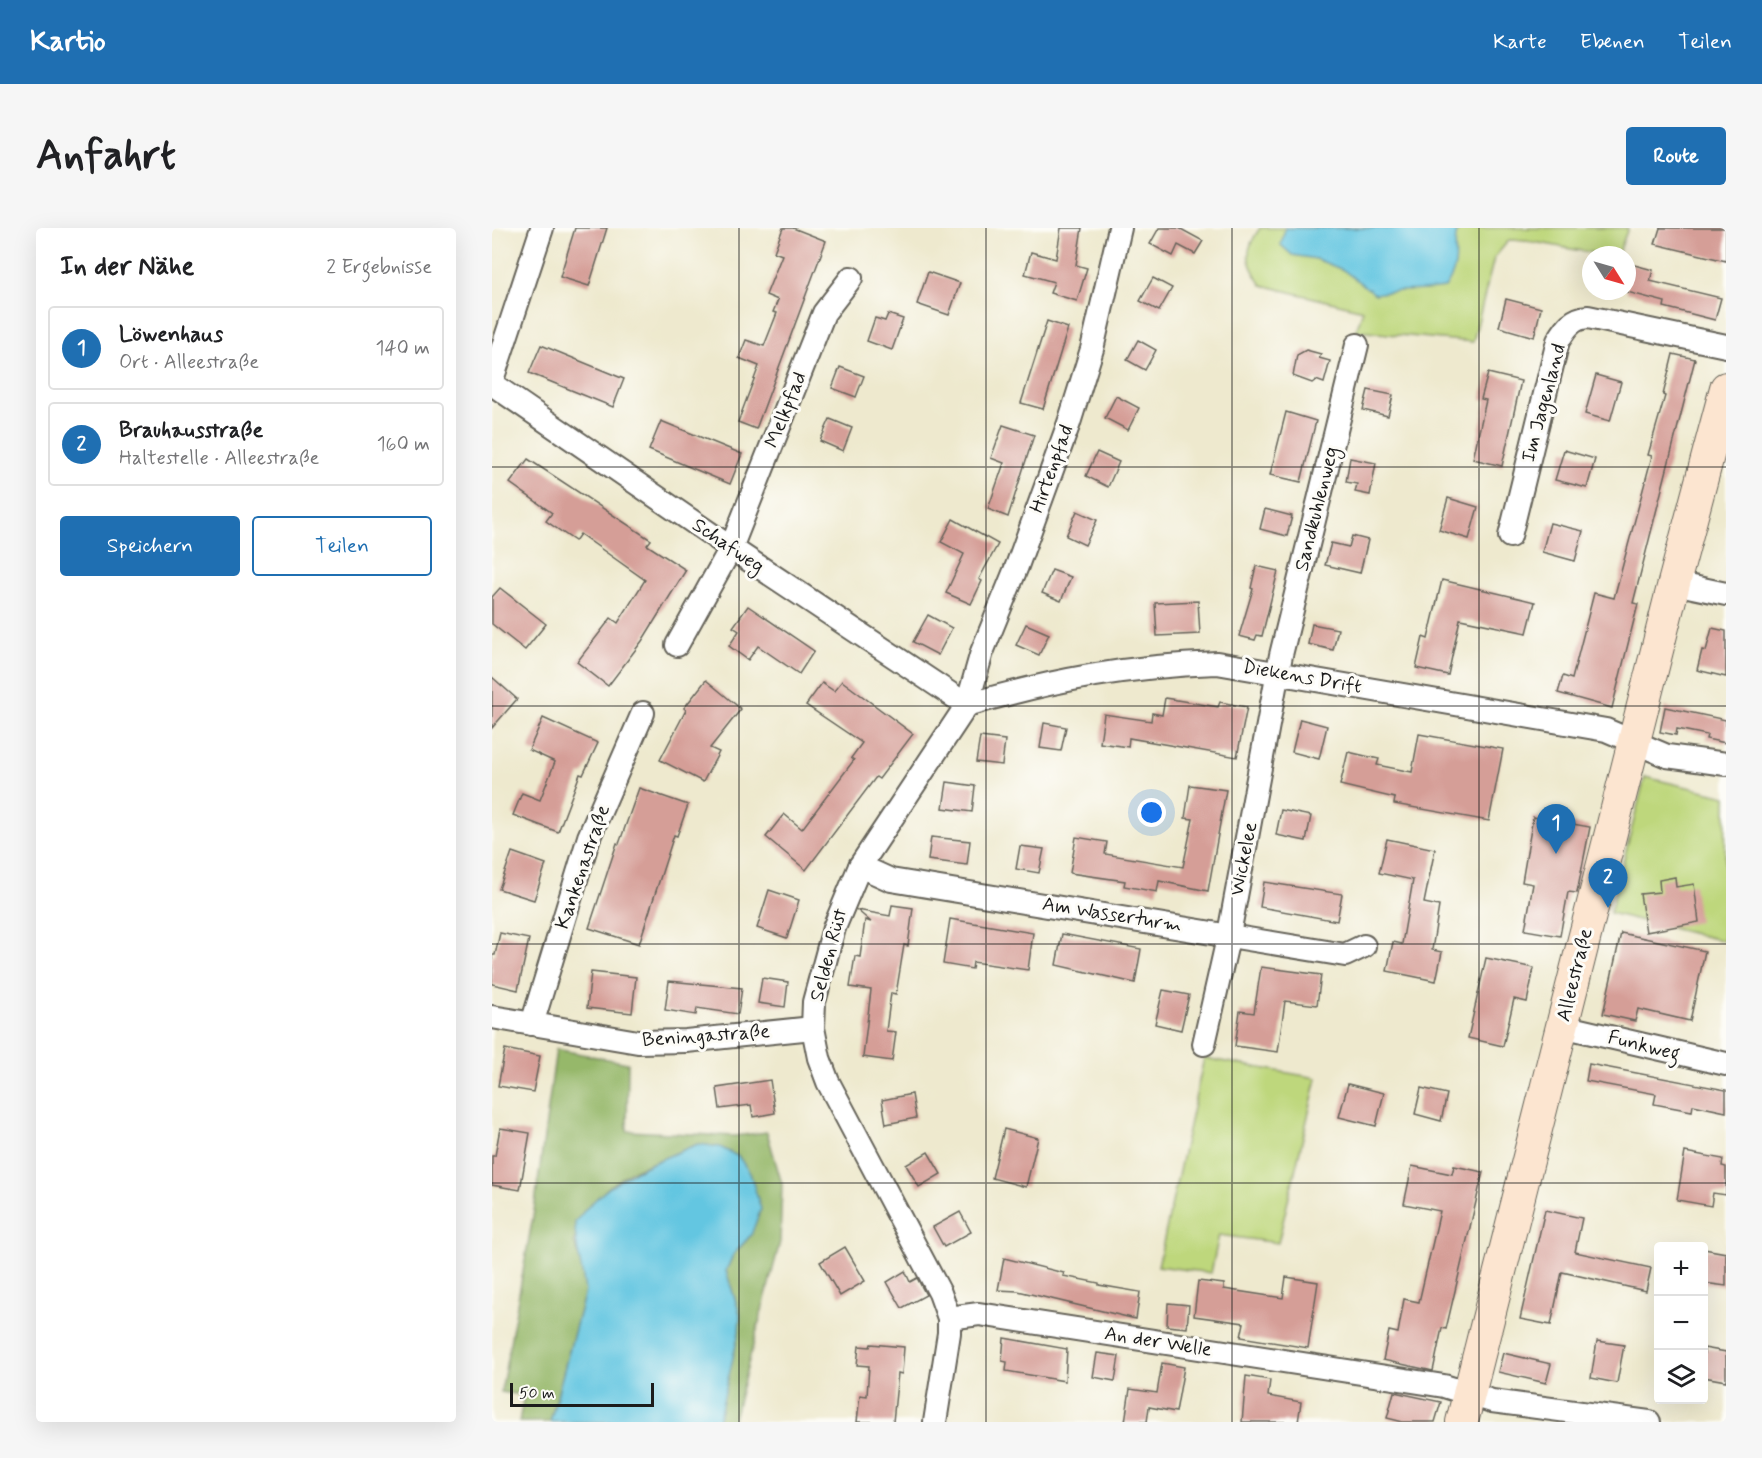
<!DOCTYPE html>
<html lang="de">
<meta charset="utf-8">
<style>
:root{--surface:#fff;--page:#f6f6f6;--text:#202124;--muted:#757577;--line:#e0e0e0;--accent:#1f6fb2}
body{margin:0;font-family:Mynerve,sans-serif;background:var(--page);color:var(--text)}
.controls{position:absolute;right:18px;bottom:18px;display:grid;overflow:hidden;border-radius:6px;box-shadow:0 6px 24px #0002}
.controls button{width:54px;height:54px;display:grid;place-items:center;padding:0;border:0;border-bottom:2px solid var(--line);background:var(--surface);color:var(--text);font:30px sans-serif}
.compass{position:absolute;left:1090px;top:18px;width:54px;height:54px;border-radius:50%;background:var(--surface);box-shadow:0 6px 24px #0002;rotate:127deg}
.scale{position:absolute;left:18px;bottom:15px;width:144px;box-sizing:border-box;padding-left:6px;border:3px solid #1c1c1c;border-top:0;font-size:16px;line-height:21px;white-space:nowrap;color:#1c1c1c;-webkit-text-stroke:4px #fdfcf7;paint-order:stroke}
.you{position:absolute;left:660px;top:585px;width:21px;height:21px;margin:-15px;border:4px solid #fff;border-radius:50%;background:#1a73e8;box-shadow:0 0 0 9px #1a73e833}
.badge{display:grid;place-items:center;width:39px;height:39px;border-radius:50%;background:var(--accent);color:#fff;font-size:20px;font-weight:700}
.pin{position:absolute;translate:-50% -50px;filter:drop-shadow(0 2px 3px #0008)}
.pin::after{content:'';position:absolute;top:32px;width:21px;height:18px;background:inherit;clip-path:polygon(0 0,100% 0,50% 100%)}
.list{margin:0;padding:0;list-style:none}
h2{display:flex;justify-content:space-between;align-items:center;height:78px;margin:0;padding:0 24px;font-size:26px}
h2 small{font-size:20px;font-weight:400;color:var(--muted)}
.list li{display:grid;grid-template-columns:39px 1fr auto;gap:18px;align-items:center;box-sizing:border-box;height:84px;margin:0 12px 12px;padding:0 12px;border:2px solid var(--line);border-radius:6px}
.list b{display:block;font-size:22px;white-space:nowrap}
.list p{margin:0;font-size:20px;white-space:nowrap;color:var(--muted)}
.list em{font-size:20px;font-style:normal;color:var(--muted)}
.actions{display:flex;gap:12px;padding:18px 24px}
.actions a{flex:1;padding:14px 0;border:2px solid var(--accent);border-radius:6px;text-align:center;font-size:21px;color:var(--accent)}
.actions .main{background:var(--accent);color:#fff}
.icon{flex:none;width:33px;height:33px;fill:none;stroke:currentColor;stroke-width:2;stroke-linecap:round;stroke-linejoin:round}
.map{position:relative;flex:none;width:1234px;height:1194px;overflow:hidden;border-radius:6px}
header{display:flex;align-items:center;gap:36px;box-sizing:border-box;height:84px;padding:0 30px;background:var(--accent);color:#fff}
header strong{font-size:28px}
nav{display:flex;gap:33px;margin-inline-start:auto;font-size:21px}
.intro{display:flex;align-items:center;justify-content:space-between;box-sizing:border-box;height:144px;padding:0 36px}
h1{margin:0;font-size:42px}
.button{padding:15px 27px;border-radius:6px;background:var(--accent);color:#fff;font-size:21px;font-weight:700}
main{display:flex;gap:36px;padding:0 36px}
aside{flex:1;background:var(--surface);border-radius:6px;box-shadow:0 6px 24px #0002}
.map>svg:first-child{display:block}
.green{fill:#bed77b;stroke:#6d7a4c;stroke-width:1.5}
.forest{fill:#96b86b;stroke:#596a44;stroke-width:1.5}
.water{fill:#63c6e1;stroke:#40717e;stroke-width:1.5}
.building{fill:#d59e97}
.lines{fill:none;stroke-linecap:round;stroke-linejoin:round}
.minor-casing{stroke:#66645a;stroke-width:26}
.secondary-casing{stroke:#66645a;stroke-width:34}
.minor{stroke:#fff;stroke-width:22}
.secondary{stroke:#fce5d0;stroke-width:32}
.grid{fill:none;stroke:#1c1c1c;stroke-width:1.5;stroke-opacity:0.55}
.labels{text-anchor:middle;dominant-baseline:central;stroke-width:6;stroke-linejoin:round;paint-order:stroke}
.street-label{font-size:20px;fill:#1c1c1c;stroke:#fdfcf7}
</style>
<header>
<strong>Kartio</strong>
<nav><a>Karte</a><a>Ebenen</a><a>Teilen</a></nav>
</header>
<div class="intro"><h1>Anfahrt</h1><a class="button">Route</a></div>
<main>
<aside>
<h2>In der Nähe<small>2 Ergebnisse</small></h2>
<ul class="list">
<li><span class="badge">1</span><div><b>Löwenhaus</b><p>Ort · Alleestraße</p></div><em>140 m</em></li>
<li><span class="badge">2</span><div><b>Brauhausstraße</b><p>Haltestelle · Alleestraße</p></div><em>160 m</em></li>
</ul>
<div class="actions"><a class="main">Speichern</a><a>Teilen</a></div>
</aside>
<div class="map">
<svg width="1234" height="1194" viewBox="0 0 1234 1194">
<rect width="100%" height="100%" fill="#fdfcf7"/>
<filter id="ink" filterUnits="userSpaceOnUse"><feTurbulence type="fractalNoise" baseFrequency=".0167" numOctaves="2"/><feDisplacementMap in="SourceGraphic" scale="12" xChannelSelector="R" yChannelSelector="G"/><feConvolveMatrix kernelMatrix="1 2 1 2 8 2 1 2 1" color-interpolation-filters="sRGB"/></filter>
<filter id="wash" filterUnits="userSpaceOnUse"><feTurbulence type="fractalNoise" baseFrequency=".008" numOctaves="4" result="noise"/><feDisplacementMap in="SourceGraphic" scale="24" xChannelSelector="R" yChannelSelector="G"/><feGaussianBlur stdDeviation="1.35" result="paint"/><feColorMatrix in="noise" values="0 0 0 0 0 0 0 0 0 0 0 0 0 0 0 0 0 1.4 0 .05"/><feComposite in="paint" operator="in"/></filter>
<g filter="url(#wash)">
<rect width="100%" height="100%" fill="#eee9ce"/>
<g class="green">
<path d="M768,0h368l-10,27c-37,0 -72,-15 -109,-15l-15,18 -21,84 -117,-11 7,-21 -101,-25c-16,-23 -19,-33 -2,-57z"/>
<path d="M1153,549l81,19 -2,145 -114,-28z"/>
<path d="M712,830l113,20 -39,165 -59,-8 -8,38 -53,-7z"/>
</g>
<path class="forest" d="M64,821l72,14 -1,68 108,5 32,-4 15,52 -2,58 -47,180h-15l21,-91 1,-17 -14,-43 7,-16 18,-20 -12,-78 -20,-10 -21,-3 -68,28 -20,14 -26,25 -10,31 10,29 1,21 -35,130h-31l5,-27 -23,-3 33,-181z"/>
<g class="water">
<path d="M793,0h173c-8,25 6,31 -13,60 -24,4 -46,1 -70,6l-32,-24 -27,-11 -24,-4 -11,-10z"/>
<path d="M206,916l22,3 19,10 11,16 11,36 -10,26 -18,20 -7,16 14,43 -1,18 -21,90h-168l35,-130c-2,-25 -11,-45 -10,-70 33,-44 74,-58 123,-78z"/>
</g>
<g id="blocks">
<g class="building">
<path d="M83,0h32l-18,58 -29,-9z"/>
<path d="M291,0h10l33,13 -70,188 -18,-7 21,-56 -20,-8 7,-18 18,6 13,-33 -4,-1 5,-12 -12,-5 16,-40 -8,-3z"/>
<path d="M569,0h21l-6,37 11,3 -10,33 -27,-8 4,-11 -29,-8 6,-22 25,7z"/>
<path d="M667,0h20l24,13 -8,13 -17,-9 -5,11 -23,-12z"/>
<path d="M1168,0h66v33l-71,-17z"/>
<path d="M1135,35l26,7 -3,11 71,17 -6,22 -51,-13 1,-5 -38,-10z"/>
<path d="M436,44l32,11 -11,32 -32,-11z"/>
<path d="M661,50l19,10 -13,23 -19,-10z"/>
<path d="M1014,71l35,9 -7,29 -35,-10z"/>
<path d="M396,86l15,5 -11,31 -25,-9 8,-23 10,3z"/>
<path d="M555,93l21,7 -25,81 -22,-6z"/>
<path d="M646,112l18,10 -11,20 -18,-10z"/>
<path d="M49,117l83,34 -11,28 -84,-34z"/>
<path d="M814,122l15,4 -2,4 11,3 -6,22 -8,-3 -4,3 -19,-7 4,-21z"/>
<path d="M1181,126l22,5 -62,244 5,1 -26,104 -54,-15 5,-17 9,3 22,-86 20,5 38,-142 -4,-1 17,-59 -2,-1z"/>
<path d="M348,139l24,9 -8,21 -24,-9z"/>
<path d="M996,145l33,8 -19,85 -29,-7 13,-59 -5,-1z"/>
<path d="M1104,147l25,7 -11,39 -25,-7z"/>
<path d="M876,162l25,5 -5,21 -25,-6z"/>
<path d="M624,168l23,12 -11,22 -23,-12z"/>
<path d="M794,184l30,9 -15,61 -31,-7z"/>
<path d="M338,191l22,9 -9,23 -23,-10z"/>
<path d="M169,193l81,33 -12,30 -81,-34z"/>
<path d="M511,197l31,10 -26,82 -20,-8 16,-46 -13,-5z"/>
<path d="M1072,222l31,9 -8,29 -32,-8z"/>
<path d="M605,224l22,10 -11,25 -22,-11z"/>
<path d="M858,230l26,5 -6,32 -15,-3 2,-8 -11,-2z"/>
<path d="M36,231l123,81 -4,5 39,25 -44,71 -34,45 -31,-24 34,-44 7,5 27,-43 -65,-46 -5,7 -29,-20 6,-8 -42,-30z"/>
<path d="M956,270l30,9 -9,32 -30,-9z"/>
<path d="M773,281l27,7 -5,20 -27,-7z"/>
<path d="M585,283l20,9 -12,25 -19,-9z"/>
<path d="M461,291l45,25 -19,35 3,2 -11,23 -25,-11 18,-39 -23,-12z"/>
<path d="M1058,295l33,8 -8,30 -33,-9z"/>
<path d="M860,308l16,4 -8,33 -35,-8 6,-22 18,4z"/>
<path d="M764,338l22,5 -16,65 -5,-1 -2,5 -16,-4 14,-47 -2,-1z"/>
<path d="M560,342l19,7 -10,24 -19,-8z"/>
<path d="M950,352l93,22 -8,31 -67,-14 -12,56 -32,-7 7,-31 5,2z"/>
<path d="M8,360l46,36 -21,26 -33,-26v-27z"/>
<path d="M706,373l2,33 -43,2 -2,-33z"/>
<path d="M256,378l66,45 -15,23 -41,-28 -10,14 -19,-14 10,-15 -6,-4z"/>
<path d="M436,387l24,13 -14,27 -25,-13z"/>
<path d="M534,396l23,10 -10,21 -23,-10z"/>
<path d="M820,396l26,5 -5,21 -25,-6z"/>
<path d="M1220,400l14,3v46l-29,-7 5,-20 4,1z"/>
<path d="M0,449l25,22 -25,29z"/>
<path d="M214,452l35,29 -31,39 9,4 -16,30 -43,-22 26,-50 -2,-2z"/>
<path d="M350,453l71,53 -34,45 -3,-2 -70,93 -40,-33 18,-23 18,15 52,-69 -3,-2 11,-15 -56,-38 16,-22 12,8z"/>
<path d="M673,470l53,9 2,-5 27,5 -10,50 -108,-19 -1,9 -28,-4 4,-29 47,7 1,-8 10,2z"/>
<path d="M1173,479l61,13v23l-20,-4 1,-4 -30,-6 -1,6 -16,-3z"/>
<path d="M51,490l55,25 -15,32 -3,-1 -22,58 -45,-17 9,-22 18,7 15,-38 -26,-12z"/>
<path d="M808,491l27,7 -8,33 -27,-7z"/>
<path d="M552,495l22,4 -5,24 -21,-3z"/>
<path d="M927,506l84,15 -14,72 -95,-17 1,-6 -55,-13 8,-33 31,7 -2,6 35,7z"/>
<path d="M488,509l25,3 -3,25 -26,-3z"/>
<path d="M455,554l28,4 -3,26 -29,-4z"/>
<path d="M698,557l36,5 -18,101 -49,-10 -2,11 -33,-6 1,-5 -55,-8 6,-36 31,5 -2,12 78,13 10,-48 -8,-1z"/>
<path d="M147,560l49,17 -11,31 -3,-1 -35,109 -50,-16 28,-85 2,1z"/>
<path d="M789,582l30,6 -5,25 -30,-6z"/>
<path d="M1041,589l57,10 -13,66 -9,-1 -8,44 -35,-6 8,-46 -11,-2z"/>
<path d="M439,609l39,4 -3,24 -39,-5z"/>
<path d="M895,611l48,10 -11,54 15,3 -7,44 10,2 -6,29 -49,-10 6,-29 9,2 11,-64 -34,-7z"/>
<path d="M528,618l24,3 -5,24 -23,-4z"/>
<path d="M20,624l34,12 -12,36 -35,-11z"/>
<path d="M1183,649l1,10 18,-3 5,38 -53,10 -6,-38 20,-2 -1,-12z"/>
<path d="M772,654l78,12 -5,27 -77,-14z"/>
<path d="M277,662l30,10 -12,38 -30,-10z"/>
<path d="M400,677l21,3 -5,38 -4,-1 -8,49 -5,-1 -5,38 10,1 -4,29 -29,-4 8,-67 -21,-3 5,-31 5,1 5,-37 6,2 -14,-12 33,6z"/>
<path d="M458,691l83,14 -5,37 -55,-8 -1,7 -29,-5z"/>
<path d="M8,705l29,6 -11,51 -26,-6v-29h3z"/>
<path d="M1129,705l84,18 -15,70 -52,-12 -3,12 -32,-7z"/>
<path d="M570,706l79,15 -6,34 -79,-18z"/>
<path d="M994,730l48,10 -7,34 -13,-3 -11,47 -35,-8z"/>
<path d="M769,739l60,8 -4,30 -32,-4 -7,51 -43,-6 5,-35 14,2z"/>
<path d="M99,744l45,5 -4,36 -45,-5z"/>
<path d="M270,750l26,4 -3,25 -27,-4z"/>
<path d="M177,753l73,7 -4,26 -41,-6 -1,7 -31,-5z"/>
<path d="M671,762l26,5 -8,35 -26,-6z"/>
<path d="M13,821l35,7 -7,36 -35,-6z"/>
<path d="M1097,836l137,26v22l-33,-7 -1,6 -38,-7 2,-10 -70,-13z"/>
<path d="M278,852l5,33 -22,4 -2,-12 -31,4 -3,-21z"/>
<path d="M856,856l36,9 -8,33 -37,-9z"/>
<path d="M929,860l26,6 -6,27 -26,-7z"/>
<path d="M420,866l4,24 -30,6 -4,-24z"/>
<path d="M8,900l30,5 -10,57 -28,-5v-29h3z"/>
<path d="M512,901l34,9 -12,49 -34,-9z"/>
<path d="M436,924l13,22 -22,13 -13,-22z"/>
<path d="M1193,924l38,7 -1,7 4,1v28l-13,-2 -2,13 -34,-6z"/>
<path d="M920,938l40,8 2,-8 29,6 -37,157 -4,-1 -9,43 -50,-11 6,-29 9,2 6,-34 15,3 21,-91 -36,-7z"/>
<path d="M1053,982l37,8 -7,34 76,16 -5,23 -84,-19 -11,53 -31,-6z"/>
<path d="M468,984l11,20 -27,15 -11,-20z"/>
<path d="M353,1019l20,34 -25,15 -20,-34z"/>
<path d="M1212,1021l22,4v33l-22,-3z"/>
<path d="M512,1030l60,15 -1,3 36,7v2l41,7 -4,27 -118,-28 -20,-1z"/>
<path d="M413,1043l5,11 7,-4 9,17 -24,13 -15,-26z"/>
<path d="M794,1049l32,5 -10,66 -67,-11 3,-14 -50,-7 4,-35 26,3v5l59,9z"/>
<path d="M676,1075l21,2 -2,23 -20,-2z"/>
<path d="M512,1110l63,11 -2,32 -59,-10 1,-9 -5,-1z"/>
<path d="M1105,1113l27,4 -7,38 -26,-5z"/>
<path d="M379,1116l33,3 -2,27 -4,-1 -5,49h-36l3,-27 7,1 2,-30 -12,-1 2,-19 11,1z"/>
<path d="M1212,1120l22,4v29l-22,-4z"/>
<path d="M605,1125l22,3 -4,25 -22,-4z"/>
<path d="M1011,1125l48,11 -5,19 -48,-11z"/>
<path d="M670,1135l22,4 -8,45 -27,-5 -2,15h-22l5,-33 27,4z"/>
<path d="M754,1148l24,4 -2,16 33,6 -3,20h-56z"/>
<path d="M902,1164l47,10 -6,20h-32l-16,-4z"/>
</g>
</g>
</g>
<g filter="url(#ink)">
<use href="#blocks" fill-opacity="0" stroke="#66645a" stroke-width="1.5"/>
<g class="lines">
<defs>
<g id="minor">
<path d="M0,152l50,-152"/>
<path d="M0,156l239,164 236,157"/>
<path d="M1018,308l48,-195c8,-13 14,-23 30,-24l138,29"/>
<path d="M1182,355l52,11"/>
<path d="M185,417l54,-97 93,-235 27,-35"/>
<path d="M475,477c86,-25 161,-39 250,-42l389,67 61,26 59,8"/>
<path d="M368,638l31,14 454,75 19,-9"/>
<path d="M0,789l146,25 48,-1 127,-13"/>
<path d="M40,796l57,-187 54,-124"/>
<path d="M1070,798l164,38"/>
<path d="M712,816l25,-110 52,-279 76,-310"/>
<path d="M457,1090l30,-4 427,66 38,6 48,15 157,21"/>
<path d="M443,1194l14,-89v-15l-9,-25 -112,-211 -9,-24 -6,-30 1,-26 20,-74 26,-62 107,-161 15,-53 35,-86 52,-143 23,-74 28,-121"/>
</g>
<path id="secondary" d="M970,1194l212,-839 52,-195"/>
</defs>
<use href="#minor" class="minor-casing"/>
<use href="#secondary" class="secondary-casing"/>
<use href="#minor" class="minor"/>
<use href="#secondary" class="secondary"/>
</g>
</g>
<path class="grid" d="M247,0v1194M494,0v1194M740,0v1194M987,0v1194M0,239h1234M0,478h1234M0,716h1234M0,955h1234"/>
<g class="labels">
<g class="street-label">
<text transform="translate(1052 175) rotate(-75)">Im Jagenland</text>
<text transform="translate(294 182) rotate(-68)">Melkpfad</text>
<text transform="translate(560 241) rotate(-70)">Hirtenpfad</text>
<text transform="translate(825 281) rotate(-76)">Sandkuhlenweg</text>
<text transform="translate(236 318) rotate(34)">Schafweg</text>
<text transform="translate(810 449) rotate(10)">Diekens Drift</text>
<text transform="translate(752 631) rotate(-79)">Wickelee</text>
<text transform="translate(91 639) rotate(-71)">Kankenastraße</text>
<text transform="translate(620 687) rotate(9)">Am Wasserturm</text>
<text transform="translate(337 727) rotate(-75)">Selden Rüst</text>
<text transform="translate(1083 747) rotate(-76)">Alleestraße</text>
<text transform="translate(214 808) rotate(-4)">Beningastraße</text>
<text transform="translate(1152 818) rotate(14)">Funkweg</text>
<text transform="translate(666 1114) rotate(9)">An der Welle</text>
</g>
</g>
</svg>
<div class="controls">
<button>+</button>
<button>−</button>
<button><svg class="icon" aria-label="layers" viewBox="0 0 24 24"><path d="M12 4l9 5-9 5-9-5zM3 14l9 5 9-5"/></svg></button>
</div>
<svg class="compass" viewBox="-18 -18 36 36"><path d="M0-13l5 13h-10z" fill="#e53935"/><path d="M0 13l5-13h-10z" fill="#757577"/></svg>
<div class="scale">50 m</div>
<div class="you"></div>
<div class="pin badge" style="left:1064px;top:626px">1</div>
<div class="pin badge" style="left:1116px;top:680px">2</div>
</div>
</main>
